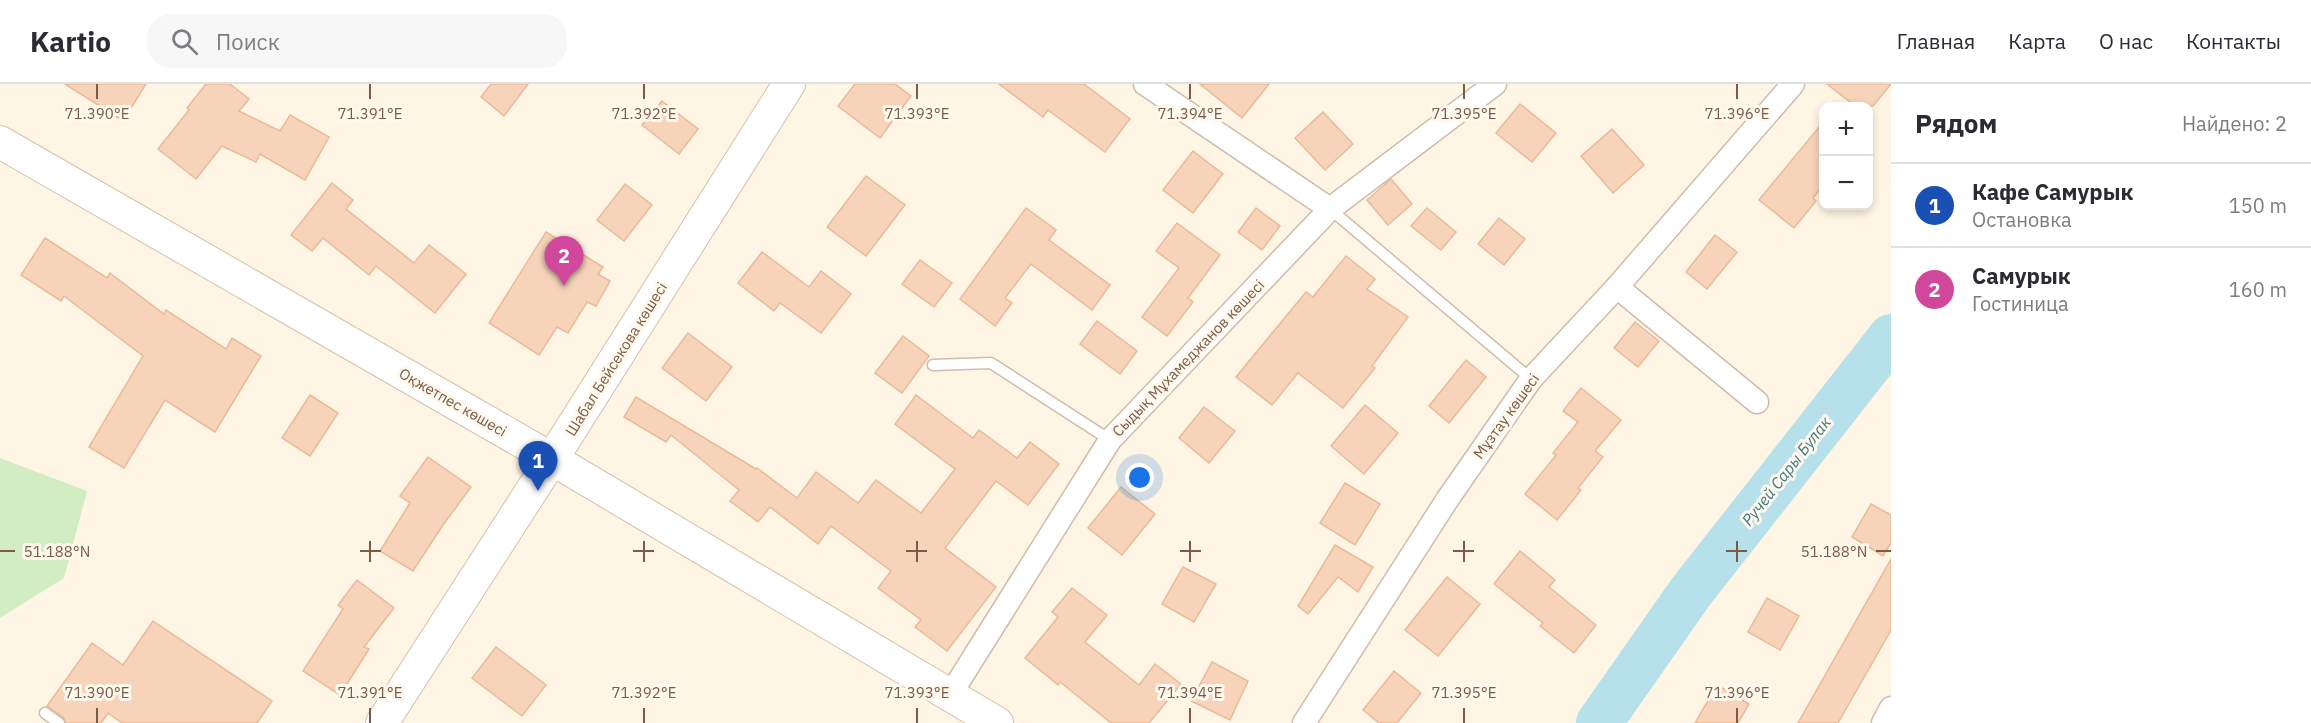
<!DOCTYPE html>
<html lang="ru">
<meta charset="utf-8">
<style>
:root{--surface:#fff;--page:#f7f7f7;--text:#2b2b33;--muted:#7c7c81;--line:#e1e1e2;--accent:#ea580c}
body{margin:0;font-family:"IBM Plex Sans",sans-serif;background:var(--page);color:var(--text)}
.controls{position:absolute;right:18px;top:18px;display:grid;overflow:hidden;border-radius:12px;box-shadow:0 3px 9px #0003}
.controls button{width:54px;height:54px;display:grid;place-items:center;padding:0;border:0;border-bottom:2px solid var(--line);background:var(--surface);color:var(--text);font:30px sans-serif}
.you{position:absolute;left:1140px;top:394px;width:21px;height:21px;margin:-15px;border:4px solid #fff;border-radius:50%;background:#1a73e8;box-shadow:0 0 0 9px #1a73e833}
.badge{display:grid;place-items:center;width:39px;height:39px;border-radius:50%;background:var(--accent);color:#fff;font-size:20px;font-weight:700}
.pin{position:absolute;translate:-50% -50px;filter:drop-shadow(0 2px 3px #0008)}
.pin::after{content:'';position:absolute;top:32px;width:21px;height:18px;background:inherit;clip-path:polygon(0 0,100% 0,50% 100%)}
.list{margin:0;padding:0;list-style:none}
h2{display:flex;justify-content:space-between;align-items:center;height:78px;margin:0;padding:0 24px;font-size:26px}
h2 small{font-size:20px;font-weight:400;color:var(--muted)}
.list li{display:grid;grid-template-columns:39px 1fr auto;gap:18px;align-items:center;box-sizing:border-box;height:84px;padding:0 24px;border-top:2px solid var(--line)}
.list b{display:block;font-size:22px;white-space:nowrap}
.list p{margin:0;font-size:20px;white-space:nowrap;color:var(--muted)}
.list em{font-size:20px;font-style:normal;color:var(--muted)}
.icon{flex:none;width:33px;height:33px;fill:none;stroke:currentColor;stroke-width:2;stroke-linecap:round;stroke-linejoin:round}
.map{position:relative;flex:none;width:1891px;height:639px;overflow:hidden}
header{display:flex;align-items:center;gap:36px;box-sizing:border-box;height:84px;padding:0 30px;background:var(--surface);border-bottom:2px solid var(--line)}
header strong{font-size:28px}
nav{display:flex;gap:33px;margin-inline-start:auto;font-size:21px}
.search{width:420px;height:54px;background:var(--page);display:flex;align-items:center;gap:15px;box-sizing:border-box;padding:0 21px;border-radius:24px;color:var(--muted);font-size:22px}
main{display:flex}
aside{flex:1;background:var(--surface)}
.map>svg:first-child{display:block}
.green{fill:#d2edc1}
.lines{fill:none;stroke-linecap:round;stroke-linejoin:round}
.river{stroke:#b7e1ea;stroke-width:46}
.building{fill:#f6d3b9;stroke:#eaba98;stroke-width:1.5}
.lane-casing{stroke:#d1bca9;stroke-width:13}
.street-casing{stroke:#d1bca9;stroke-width:25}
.secondary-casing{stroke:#d7bfa9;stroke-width:34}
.lane{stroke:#fff;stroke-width:10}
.street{stroke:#fff;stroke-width:22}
.secondary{stroke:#fff;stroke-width:32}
.ticks{fill:none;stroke:#7a5b47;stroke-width:2}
.labels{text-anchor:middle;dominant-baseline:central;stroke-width:6;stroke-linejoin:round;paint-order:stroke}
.street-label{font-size:15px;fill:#7a5b47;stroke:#fff8ed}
.water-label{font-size:16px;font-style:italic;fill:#3b7987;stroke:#fff8ed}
.ticks-label{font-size:15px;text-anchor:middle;fill:#7a5b47;stroke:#fff8ed;stroke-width:6;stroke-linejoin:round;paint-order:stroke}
</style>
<header>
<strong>Kartio</strong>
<div class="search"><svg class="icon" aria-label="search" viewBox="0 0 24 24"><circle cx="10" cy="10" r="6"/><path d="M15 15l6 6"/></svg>Поиск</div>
<nav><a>Главная</a><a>Карта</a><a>О нас</a><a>Контакты</a></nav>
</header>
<main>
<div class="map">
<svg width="1891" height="639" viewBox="0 0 1891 639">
<rect width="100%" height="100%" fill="#fef5e4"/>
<path class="green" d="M0,374l87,33 -23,87 -64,40z"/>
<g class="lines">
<path class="river" d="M1599,639l91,-130 201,-256"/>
</g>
<g class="building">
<path d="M65,0h81l-23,37z"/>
<path d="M206,0h24l19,15 -10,12 41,20 10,-16 39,22 -24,43 -45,-26 -4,8 -34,-16 -26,33 -38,-30 31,-39 -2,-2z"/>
<path d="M491,0h37l-24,32 -23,-19z"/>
<path d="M855,0h40l16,12 -31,42 -42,-32z"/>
<path d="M999,0h85l46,35 -25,33 -57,-42 -5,7z"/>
<path d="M1200,0h69l-27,34z"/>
<path d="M1827,0h64l-18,22h-18z"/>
<path d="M662,17l36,28 -19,25 -37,-29z"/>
<path d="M1520,20l36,29 -24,29 -36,-29z"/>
<path d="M1323,28l30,32 -28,26 -30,-32z"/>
<path d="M1824,37v64l-11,13 3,3 -22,27 -35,-28z"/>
<path d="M1612,45l32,36 -31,28 -32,-37z"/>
<path d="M1193,67l30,23 -30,39 -30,-23z"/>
<path d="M866,92l39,29 -39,51 -39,-29z"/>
<path d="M1391,95l21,25 -24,21 -21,-25z"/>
<path d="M332,99l21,17 -7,9 68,54 15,-18 37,29 -31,39 -59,-47 -7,9 -46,-37 -11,13 -21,-16z"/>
<path d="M625,100l27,21 -28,36 -27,-21z"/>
<path d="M1026,124l30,22 -7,10 61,45 -18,25 -61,-46 -26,34 7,5 -17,23 -35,-27z"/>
<path d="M1256,124l24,18 -18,24 -24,-18z"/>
<path d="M1427,124l29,24 -15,18 -30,-24z"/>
<path d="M1499,134l26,21 -21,26 -26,-21z"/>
<path d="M1177,139l43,32 -32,43 5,4 -26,34 -25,-19 37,-49 -23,-17z"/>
<path d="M546,148l57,35 -5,7 12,7 -14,25 -9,-4 -19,31 -11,-6 -18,28 -50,-32z"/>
<path d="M1715,151l22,17 -30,37 -21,-17z"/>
<path d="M45,154l62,40 3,-5 54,41 2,-4 60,39 6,-11 29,18 -46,76 -50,-32 -41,68 -35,-21 54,-91 -79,-60 -3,5 -40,-26z"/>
<path d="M762,168l47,35 12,-16 30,23 -30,39 -41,-30 -6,8 -36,-28z"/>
<path d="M1346,172l29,23 -8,10 41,28 -36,49 3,2 -32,40 -45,-35 -26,32 -36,-28 70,-85 7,5z"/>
<path d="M920,176l32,23 -18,24 -32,-23z"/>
<path d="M1097,237l40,30 -17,23 -40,-30z"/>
<path d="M1635,238l24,19 -21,26 -24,-19z"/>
<path d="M688,249l44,34 -26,34 -44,-33z"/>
<path d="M903,252l26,20 -27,37 -27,-20z"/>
<path d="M1466,276l20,17 -37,46 -20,-17z"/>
<path d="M1581,304l40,32 -26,31 8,6 -25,31 3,2 -24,30 -32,-26 31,-39 -3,-2 25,-31 -15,-11z"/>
<path d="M310,311l28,18 -28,43 -28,-18z"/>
<path d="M916,311l57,43 6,-8 38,28 13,-16 29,22 -31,41 -32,-24 -51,67 51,39 -49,64 -32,-24 6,-7 -43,-32 13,-17 -60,-45 -13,18 -48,-37 -12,15 -28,-21 9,-11 -68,-55 -5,7 -42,-25 12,-20 120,72 1,-1 40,30 19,-26 42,31 18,-23 45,33 34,-44 -60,-45z"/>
<path d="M1365,321l33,28 -34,41 -33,-28z"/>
<path d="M1204,323l31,24 -26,32 -30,-25z"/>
<path d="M428,373l43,30 -28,38 -30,46 -33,-20 30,-48 -10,-7z"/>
<path d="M1345,399l35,21 -25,41 -35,-22z"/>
<path d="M1121,403l34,27 -33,41 -34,-27z"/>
<path d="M1871,420l20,11v28l-8,13 -31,-19z"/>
<path d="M1335,461l38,22 -15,25 -20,-15 -30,37 -10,-8z"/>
<path d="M1520,467l35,29 -6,7 47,38 -22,28 -34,-27 3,-3 -49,-39z"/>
<path d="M1891,475v71l-53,93h-40z"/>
<path d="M1183,483l33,17 -22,38 -32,-18z"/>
<path d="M1447,493l33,27 -42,52 -33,-26z"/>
<path d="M357,496l37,28 -30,39 5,2 -29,46 -37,-24 40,-62 -5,-4z"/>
<path d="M1072,504l35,27 -22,27 54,43 16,-21 26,20 -32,39h-38l-51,-41 -2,3 -33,-27 33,-41 -6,-5z"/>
<path d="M1767,514l32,18 -19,34 -32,-18z"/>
<path d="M153,537l119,80 -15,22h-135l-14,-10 -7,10h-35l-3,-6 -16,-11 45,-63 31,22z"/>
<path d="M496,563l50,38 -24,31 -50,-38z"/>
<path d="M1212,578l36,19 -18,39 -39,-19z"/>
<path d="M1394,587l27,22 -24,30h-18l-16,-13z"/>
<path d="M1717,601l32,19 -11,19h-43z"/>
</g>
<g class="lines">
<defs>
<g id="lane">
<path d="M1330,125l201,170"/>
<path d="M933,281l58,-2 119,77"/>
<path d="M45,629l14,10"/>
</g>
<g id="street">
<path d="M1145,0l185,125"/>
<path d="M1617,203l140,115"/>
<path d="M950,611l160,-255 220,-231 165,-125"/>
<path d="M1304,639l143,-223 84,-121 86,-92 176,-203"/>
<path d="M1883,639l8,-15"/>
</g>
<g id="secondary">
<path d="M0,58l552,317 445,264"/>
<path d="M382,639l170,-264 237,-375"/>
</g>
</defs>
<use href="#lane" class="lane-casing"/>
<use href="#street" class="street-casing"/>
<use href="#secondary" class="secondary-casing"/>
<use href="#lane" class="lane"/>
<use href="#street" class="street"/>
<use href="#secondary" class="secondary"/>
</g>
<path class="ticks" d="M97,0v15M370,0v15M644,0v15M917,0v15M1190,0v15M1464,0v15M1737,0v15M370,457v21M644,457v21M917,457v21M1190,457v21M1464,457v21M1737,457v21M0,467h15M360,467h21M633,467h21M906,467h21M1180,467h21M1453,467h21M1726,467h21M1876,467h15M97,624v15M370,624v15M644,624v15M917,624v15M1190,624v15M1464,624v15M1737,624v15"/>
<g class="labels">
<g class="street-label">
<text transform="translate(1188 274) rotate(-46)">Сыдық Мұхамеджанов көшесі</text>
<text transform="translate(616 275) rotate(-58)">Шабал Бейсекова көшесі</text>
<text transform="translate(453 318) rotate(30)">Оқжетпес көшесі</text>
<text transform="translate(1506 332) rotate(-54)">Мұзтау көшесі</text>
</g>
<g class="water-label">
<text transform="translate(1786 387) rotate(-52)">Ручей Сары Булак</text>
</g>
</g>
<g class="ticks-label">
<text x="97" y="35">71.390°E</text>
<text x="370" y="35">71.391°E</text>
<text x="644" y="35">71.392°E</text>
<text x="917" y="35">71.393°E</text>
<text x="1190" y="35">71.394°E</text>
<text x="1464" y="35">71.395°E</text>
<text x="1737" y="35">71.396°E</text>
<text x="57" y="473">51.188°N</text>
<text x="1834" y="473">51.188°N</text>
<text x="97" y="614">71.390°E</text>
<text x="370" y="614">71.391°E</text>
<text x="644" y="614">71.392°E</text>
<text x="917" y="614">71.393°E</text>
<text x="1190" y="614">71.394°E</text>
<text x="1464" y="614">71.395°E</text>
<text x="1737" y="614">71.396°E</text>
</g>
</svg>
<div class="controls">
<button>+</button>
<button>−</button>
</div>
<div class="you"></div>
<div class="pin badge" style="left:538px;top:407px;background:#1a4fb4">1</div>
<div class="pin badge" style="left:564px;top:202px;background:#d1479c">2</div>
</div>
<aside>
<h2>Рядом<small>Найдено: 2</small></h2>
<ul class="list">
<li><span class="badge" style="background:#1a4fb4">1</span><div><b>Кафе Самурык</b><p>Остановка</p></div><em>150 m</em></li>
<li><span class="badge" style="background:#d1479c">2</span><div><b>Самурык</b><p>Гостиница</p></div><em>160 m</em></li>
</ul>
</aside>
</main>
